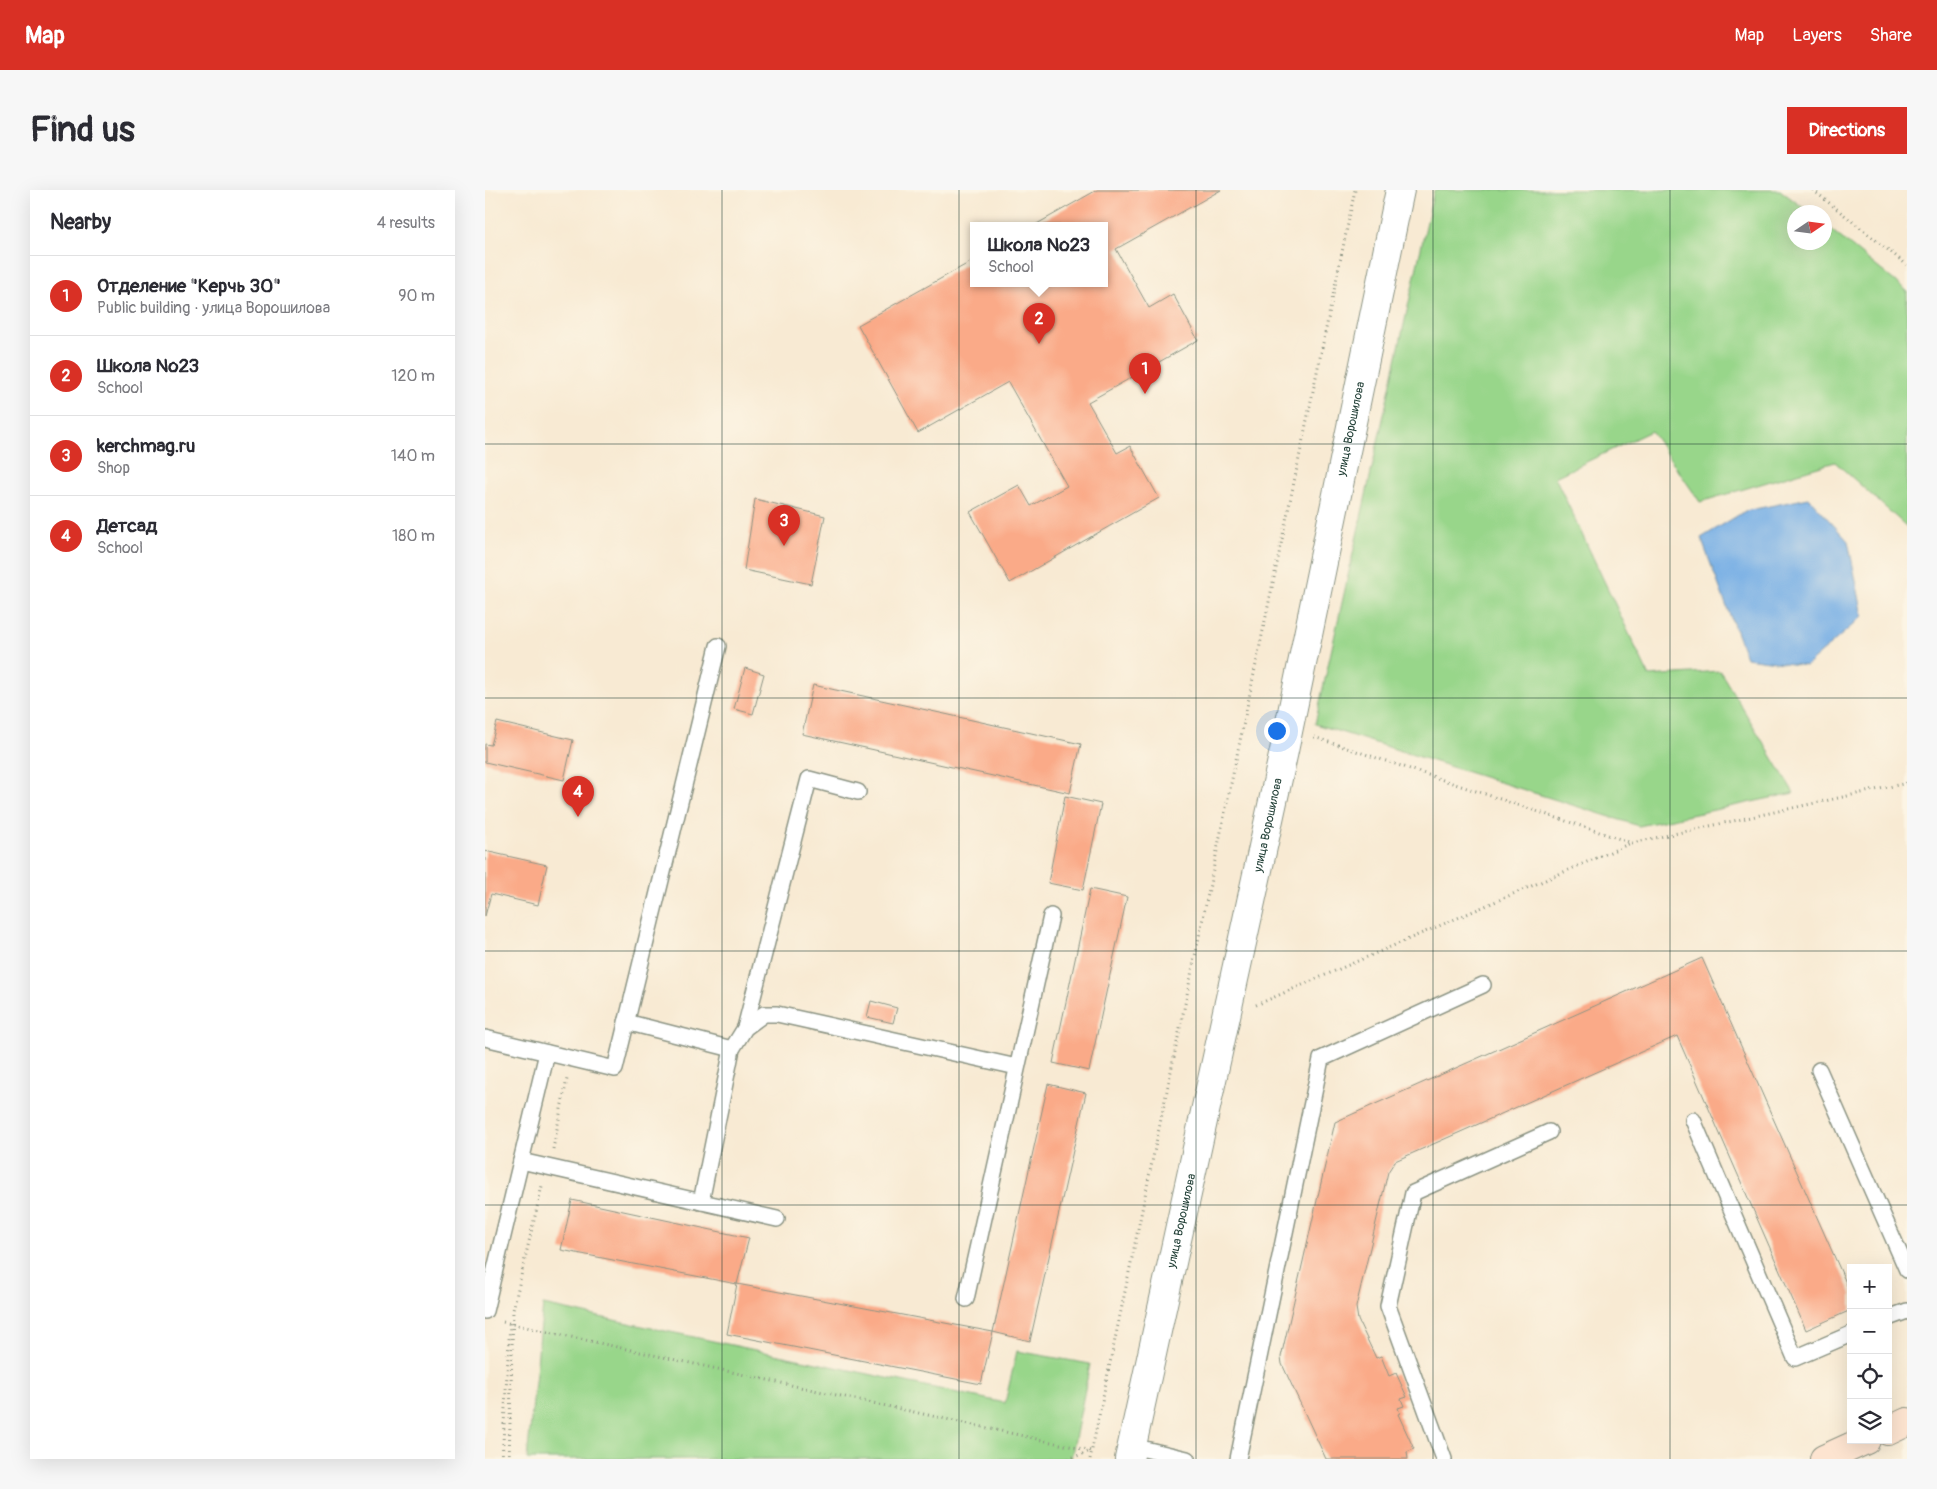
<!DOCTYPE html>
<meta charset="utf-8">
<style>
:root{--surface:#fff;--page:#f7f7f7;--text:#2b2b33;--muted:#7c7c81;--line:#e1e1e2;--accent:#d93025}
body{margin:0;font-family:Pangolin,sans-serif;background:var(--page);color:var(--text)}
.controls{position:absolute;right:15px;bottom:15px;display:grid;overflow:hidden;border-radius:0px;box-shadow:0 5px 20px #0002}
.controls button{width:45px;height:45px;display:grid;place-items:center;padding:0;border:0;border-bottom:1px solid var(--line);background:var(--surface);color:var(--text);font:25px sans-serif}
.compass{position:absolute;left:1302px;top:15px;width:45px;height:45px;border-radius:50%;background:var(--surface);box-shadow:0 5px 20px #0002;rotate:77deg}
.you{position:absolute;left:791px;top:540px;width:18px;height:18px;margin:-12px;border:4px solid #fff;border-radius:50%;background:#1a73e8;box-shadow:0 0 0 8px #1a73e833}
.badge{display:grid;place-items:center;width:32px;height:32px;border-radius:50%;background:var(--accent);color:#fff;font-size:16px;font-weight:700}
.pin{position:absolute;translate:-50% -41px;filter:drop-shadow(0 1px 2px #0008)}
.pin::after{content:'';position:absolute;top:26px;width:18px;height:15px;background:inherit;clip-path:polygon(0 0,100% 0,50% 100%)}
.popup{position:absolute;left:485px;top:32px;width:138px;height:65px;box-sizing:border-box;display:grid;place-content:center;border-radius:0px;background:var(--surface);filter:drop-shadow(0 1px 4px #0005);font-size:16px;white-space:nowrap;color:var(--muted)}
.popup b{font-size:19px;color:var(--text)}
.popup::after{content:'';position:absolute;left:50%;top:100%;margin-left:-10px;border:10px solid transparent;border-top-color:var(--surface)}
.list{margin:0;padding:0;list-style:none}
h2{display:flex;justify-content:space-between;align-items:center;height:65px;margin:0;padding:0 20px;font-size:21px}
h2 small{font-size:16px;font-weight:400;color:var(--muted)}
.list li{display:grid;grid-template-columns:32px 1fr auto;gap:15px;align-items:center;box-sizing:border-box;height:80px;padding:0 20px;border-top:1px solid var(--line)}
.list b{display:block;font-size:19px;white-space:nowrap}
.list p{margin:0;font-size:16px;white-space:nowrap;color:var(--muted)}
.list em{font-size:16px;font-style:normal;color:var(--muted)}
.icon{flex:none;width:28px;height:28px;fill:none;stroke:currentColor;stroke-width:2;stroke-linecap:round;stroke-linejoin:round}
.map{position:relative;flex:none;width:1422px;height:1269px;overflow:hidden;border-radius:0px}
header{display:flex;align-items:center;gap:30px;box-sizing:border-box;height:70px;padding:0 25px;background:var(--accent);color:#fff}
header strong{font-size:24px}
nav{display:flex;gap:28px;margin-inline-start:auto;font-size:18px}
.intro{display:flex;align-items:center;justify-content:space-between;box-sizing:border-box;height:120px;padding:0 30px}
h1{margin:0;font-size:35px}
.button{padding:12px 22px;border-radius:0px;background:var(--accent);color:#fff;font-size:18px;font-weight:700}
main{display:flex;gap:30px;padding:0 30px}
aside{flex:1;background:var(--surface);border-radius:0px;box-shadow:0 5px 20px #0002}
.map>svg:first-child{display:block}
.green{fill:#98d68a;stroke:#5c8a5f}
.water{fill:#76aee5;stroke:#4a768c}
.building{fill:#faaa88}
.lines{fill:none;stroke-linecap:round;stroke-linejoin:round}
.service-casing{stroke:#8c9484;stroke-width:18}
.minor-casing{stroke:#8c9484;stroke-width:30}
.secondary-casing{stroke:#8c9484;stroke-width:30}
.path{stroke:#8c9484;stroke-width:3;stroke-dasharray:1 4;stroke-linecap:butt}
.service{stroke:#fff;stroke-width:15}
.minor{stroke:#fff;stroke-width:28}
.secondary{stroke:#fde4d0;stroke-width:28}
.grid{fill:none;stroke:#1f3d34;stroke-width:1;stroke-opacity:0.55}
.labels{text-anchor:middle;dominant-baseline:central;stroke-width:4;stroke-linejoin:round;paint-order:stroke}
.street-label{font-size:12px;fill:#1f3d34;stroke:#fcf5e5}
</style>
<header>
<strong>Map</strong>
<nav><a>Map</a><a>Layers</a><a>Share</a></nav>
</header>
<div class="intro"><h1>Find us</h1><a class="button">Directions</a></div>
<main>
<aside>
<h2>Nearby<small>4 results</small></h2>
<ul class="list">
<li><span class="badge">1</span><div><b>Отделение &quot;Керчь 30&quot;</b><p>Public building · улица Ворошилова</p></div><em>90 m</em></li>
<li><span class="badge">2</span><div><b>Школа №23</b><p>School</p></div><em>120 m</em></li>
<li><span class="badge">3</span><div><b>kerchmag.ru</b><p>Shop</p></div><em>140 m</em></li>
<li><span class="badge">4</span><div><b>Детсад</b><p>School</p></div><em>180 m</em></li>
</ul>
</aside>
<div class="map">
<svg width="1422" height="1269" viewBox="0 0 1422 1269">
<rect width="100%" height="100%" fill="#fcf5e5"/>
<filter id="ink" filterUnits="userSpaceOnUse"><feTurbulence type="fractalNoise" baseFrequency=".02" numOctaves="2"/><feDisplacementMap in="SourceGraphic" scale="10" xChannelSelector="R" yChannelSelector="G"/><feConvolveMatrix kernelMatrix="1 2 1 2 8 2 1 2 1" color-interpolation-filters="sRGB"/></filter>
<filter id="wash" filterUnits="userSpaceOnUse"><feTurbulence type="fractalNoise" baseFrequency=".0096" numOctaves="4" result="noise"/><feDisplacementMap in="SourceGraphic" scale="20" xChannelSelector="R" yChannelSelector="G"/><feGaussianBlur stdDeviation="1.12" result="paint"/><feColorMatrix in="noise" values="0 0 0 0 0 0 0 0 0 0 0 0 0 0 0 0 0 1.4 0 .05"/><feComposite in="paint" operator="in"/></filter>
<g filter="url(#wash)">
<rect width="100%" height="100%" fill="#f8ead3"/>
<g class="green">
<path d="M949,0h346l29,22h-14v30h30v-17l82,66v236l-72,-65 -135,40 -49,-71 -96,46 94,199 71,-5 74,122 -155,33 -324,-102z"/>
<path d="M58,1115l462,98 12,-52 73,13 -19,95h-544z"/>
</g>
<path class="water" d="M1324,308l39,43 15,75 -57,50 -60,-8 -45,-120 44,-27z"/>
<g id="blocks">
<g class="building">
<path d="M612,0h124l-105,59 33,59 24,-14 25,46 -110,62 29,51 13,-7 29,52 -149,85 -40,-71 49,-27 12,21 36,-20 -59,-104 -90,51 -60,-108 116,-65v23h130v-58h-69z"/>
<path d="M270,309l70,17 -14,68 -67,-14z"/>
<path d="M260,478l19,6 -11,40 -19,-5z"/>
<path d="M328,495l268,59 -11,49 -268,-59z"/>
<path d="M12,532l76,18 -9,40 -79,-18v-18l6,1z"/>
<path d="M580,606l36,8 -18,86 -35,-7z"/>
<path d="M0,661l62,14 -9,40 -47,-11 -6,22z"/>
<path d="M605,699l37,8 -38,174 -36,-8z"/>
<path d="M1217,768l149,336v16l-45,20 -129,-294 -282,125 -7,11 -32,135 2,13 18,38 5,-2 8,20 7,-3 11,24 -6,2 3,7 -6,2 2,5 -2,1 16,35 -7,3 1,7h-82l-44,-95 -1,-7 54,-235z"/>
<path d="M386,811l26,7 -4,15 -26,-6z"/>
<path d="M563,894l38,9 -56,248 -37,-9z"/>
<path d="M87,1010l177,38 -12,46 -176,-34z"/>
<path d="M252,1094l256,48 -12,52 -254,-50z"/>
</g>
</g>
</g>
<g filter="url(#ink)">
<use href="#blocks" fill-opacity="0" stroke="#8c9484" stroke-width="1"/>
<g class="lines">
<defs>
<g id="service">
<path d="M141,832l106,27"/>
<path d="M260,838l64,-249 49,13"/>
<path d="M0,848l130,31 103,-423"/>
<path d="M1334,880l88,200"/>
<path d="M1208,930l102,238 56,-24"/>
<path d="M36,971l256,58"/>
<path d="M216,1012l31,-153 13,-21 19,-14h13l240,53"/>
<path d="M481,1109l85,-383"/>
<path d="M0,1121l62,-258"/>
<path d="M1403,1128l19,-7"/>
<path d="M647,1256l55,13"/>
<path d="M753,1269l83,-400 162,-74"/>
<path d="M959,1269l-56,-153 25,-113 136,-61"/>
</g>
<g id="minor">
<path id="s1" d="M644,1269l155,-708 116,-561"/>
</g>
<g id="secondary">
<path d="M1403,1241l19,-9"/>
<path d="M1339,1269l42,-19"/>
</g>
</defs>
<use href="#service" class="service-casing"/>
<use href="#minor" class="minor-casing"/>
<use href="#secondary" class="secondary-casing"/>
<g class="path">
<path d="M1328,0l94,75"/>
<path d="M829,547l318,106 275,-60"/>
<path d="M771,815l375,-162"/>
<path d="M68,959l14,-70"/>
<path d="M18,1132l589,129"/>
<path d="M17,1269l8,-136"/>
<path d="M24,1269l4,-149 29,-124"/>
<path d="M583,1269l23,-8"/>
<path d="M605,1269l265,-1269"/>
</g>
<use href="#service" class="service"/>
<use href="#minor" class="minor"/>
<use href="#secondary" class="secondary"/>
</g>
</g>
<path class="grid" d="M237,0v1269M474,0v1269M711,0v1269M948,0v1269M1185,0v1269M0,254h1422M0,508h1422M0,761h1422M0,1015h1422"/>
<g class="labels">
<g class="street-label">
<text stroke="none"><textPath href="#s1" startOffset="1054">улица Ворошилова</textPath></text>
<text stroke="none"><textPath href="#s1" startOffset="649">улица Ворошилова</textPath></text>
<text stroke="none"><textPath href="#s1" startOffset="244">улица Ворошилова</textPath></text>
</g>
</g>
</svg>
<div class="controls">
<button>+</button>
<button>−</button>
<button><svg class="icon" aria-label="locate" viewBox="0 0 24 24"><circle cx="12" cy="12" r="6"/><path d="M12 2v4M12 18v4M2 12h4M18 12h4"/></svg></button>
<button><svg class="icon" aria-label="layers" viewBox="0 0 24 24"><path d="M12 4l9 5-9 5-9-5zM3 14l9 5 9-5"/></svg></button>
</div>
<svg class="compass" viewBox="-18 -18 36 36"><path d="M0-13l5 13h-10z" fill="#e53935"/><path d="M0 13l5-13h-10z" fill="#7c7c81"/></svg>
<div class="you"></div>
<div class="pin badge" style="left:660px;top:204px">1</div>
<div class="pin badge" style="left:554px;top:154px">2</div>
<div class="popup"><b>Школа №23</b>School</div>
<div class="pin badge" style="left:299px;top:356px">3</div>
<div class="pin badge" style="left:93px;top:627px">4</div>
</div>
</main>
